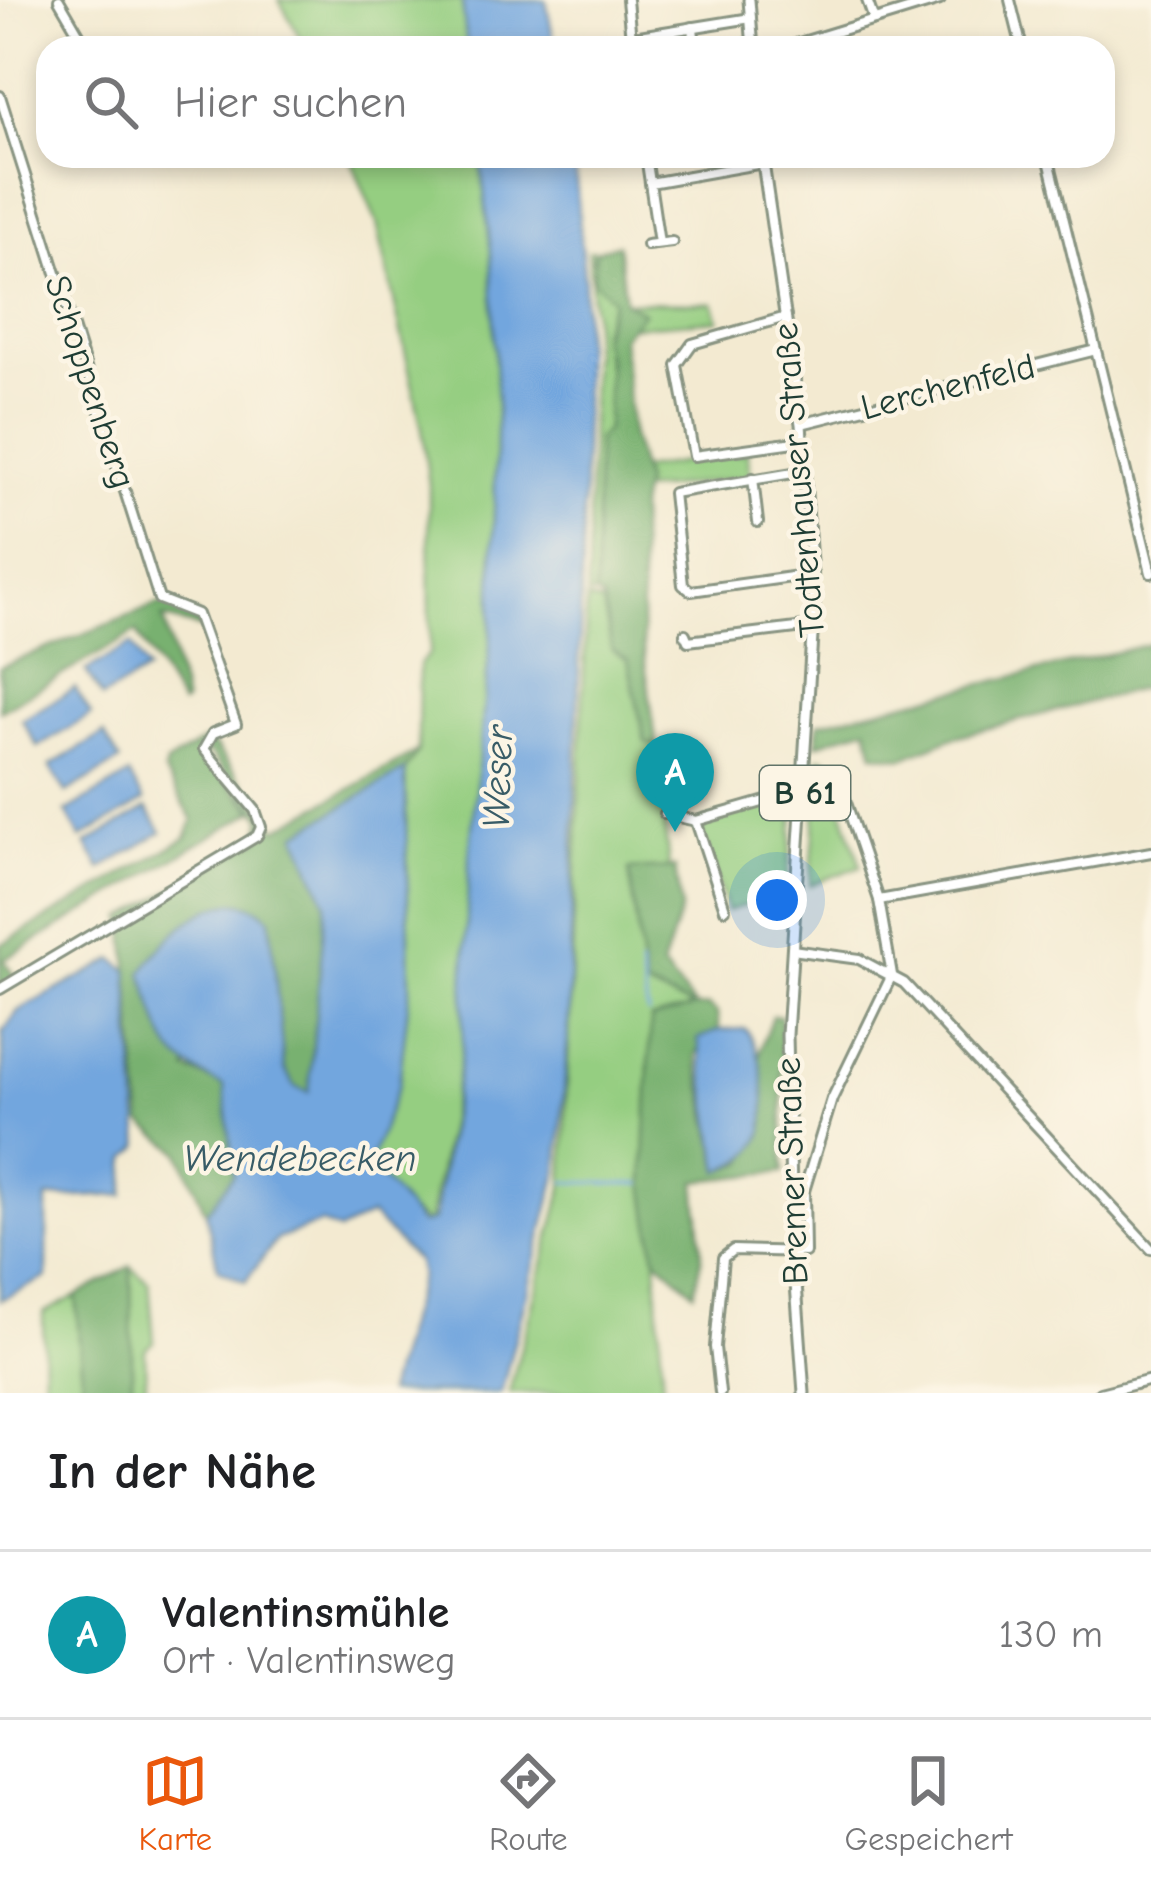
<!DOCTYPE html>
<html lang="de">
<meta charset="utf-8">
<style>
:root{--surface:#fff;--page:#f2f2f2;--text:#202124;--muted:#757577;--line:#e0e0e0;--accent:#ea580c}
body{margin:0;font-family:"Comic Neue",sans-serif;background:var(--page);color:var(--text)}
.you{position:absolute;left:777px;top:900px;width:42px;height:42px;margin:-30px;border:9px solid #fff;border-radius:50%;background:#1a73e8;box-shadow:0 0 0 18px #1a73e833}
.badge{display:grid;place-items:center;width:78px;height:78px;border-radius:50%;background:var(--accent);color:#fff;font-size:39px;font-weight:700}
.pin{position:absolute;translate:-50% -99px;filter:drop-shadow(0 3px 6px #0008)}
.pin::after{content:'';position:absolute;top:63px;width:42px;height:36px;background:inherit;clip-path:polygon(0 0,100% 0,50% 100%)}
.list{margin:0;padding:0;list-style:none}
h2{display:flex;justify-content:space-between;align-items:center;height:156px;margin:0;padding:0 48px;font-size:51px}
h2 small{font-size:39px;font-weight:400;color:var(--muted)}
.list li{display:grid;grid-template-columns:78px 1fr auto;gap:36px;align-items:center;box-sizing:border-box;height:168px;padding:0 48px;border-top:3px solid var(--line)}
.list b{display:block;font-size:45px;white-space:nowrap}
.list p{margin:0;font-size:39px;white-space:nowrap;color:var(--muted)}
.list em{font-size:39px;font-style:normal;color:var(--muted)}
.icon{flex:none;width:66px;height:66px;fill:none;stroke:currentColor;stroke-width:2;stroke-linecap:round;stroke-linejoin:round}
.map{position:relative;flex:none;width:1151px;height:1393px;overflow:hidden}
.search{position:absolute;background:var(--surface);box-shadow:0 6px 18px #0003;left:36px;right:36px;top:36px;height:132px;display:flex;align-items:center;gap:30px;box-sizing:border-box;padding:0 42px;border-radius:36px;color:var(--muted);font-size:45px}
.sheet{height:324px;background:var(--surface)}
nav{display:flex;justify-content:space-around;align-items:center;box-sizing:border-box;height:168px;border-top:3px solid var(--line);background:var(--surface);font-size:33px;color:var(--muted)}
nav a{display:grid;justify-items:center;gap:6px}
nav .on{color:var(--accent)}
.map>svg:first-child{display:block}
.green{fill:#95ce81;stroke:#5a865a;stroke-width:3}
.forest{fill:#78b16f;stroke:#4c7752;stroke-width:3}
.water{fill:#72a6de;stroke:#487289;stroke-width:3}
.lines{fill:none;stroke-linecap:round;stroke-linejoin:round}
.stream{stroke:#72a6de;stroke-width:3}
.minor-casing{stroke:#899482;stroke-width:14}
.major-casing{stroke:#899482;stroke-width:15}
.minor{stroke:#fff;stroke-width:8}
.major{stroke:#fff;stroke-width:9}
.labels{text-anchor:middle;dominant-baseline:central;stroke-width:9;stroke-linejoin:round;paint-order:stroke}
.shield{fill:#fcf5e5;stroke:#617469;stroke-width:3}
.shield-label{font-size:33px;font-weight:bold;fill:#1f3d34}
.street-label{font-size:36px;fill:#1f3d34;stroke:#fcf5e5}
.water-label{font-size:39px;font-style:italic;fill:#385c67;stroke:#fcf5e5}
</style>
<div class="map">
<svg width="1151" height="1393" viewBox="0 0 1151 1393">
<rect width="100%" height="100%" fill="#fcf5e5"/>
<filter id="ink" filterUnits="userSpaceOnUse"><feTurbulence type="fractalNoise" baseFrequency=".00833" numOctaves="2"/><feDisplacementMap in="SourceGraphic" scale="24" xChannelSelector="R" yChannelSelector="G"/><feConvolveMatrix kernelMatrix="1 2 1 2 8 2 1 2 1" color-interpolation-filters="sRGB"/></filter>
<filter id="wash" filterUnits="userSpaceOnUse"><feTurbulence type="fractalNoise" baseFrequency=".004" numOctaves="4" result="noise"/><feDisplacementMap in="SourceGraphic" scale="48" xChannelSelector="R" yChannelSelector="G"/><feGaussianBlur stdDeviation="2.7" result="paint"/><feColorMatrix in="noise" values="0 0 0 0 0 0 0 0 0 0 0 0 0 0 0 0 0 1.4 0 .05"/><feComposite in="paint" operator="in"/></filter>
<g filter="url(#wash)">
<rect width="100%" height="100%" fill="#f3ead1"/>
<g class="green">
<path d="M279,0h183l5,48h-161z"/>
<path d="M350,156h130l11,96 6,154 -6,228 -29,418 -33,173 -26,-19 -34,-42 30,-80 11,-97 -5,-217 13,-19 1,-86 11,-12 -1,-168 -7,-56 -45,-206z"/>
<path d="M589,251h7l-4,8 21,40 -12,32 9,53 -15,211h-7l5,-276z"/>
<path d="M625,302l88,1 6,17 -93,7z"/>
<path d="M747,452l4,24 -109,15v-22z"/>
<path d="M587,599l16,5 9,46 16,10 17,82 12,5 12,121 -40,3 16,116 51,21 -45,12 -7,163 12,76 7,134h-154l54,-205z"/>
<path d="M820,758h5l36,108 -51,19z"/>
<path d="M796,796l-10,97 -59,18 -27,-83 3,-7z"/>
<path d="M131,1267l18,15 5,60 -9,8 1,43h-14z"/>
<path d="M76,1296l7,97h-39l-1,-80z"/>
</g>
<g class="forest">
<path d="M618,244l7,58 19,10 -22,25 10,100 12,45 -5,25 4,141 14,99 -12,-5 -17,-82 -16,-10 -9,-50 -8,-5 2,-156 10,-10 1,-70 -7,-20 12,-40 -20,-18 3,-30z"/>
<path d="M159,604l38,11 6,14 -40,-11 22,85 -4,2 -45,-73 -136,79v-44z"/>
<path d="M1151,644v42l-200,52 -48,20 -29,-4 -7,-27 -50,17 2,-21z"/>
<path d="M209,738l68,91 141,-78 -13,19 -108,64 29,69 -17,189 -14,-5 -11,-19 -14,-148 -83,150 37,15 10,89 -28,39 -27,-62 -37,-28 -18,-205 135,-80 3,-21 -56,-68z"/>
<path d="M203,741l2,17 49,53 -250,149 11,18 -15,9v-42l186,-107 7,-18 -29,-48 2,-8z"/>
<path d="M675,868l6,40 -19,59 34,40 13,-1 8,7 2,17 -23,24 24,117 24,-8c28,-44 10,-67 16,-111 1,-10 9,-25 12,-36h9l3,156 -88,9 6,75 -8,36 -38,-33 -5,-29 -7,-47 7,-164 43,-12 -49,-20 -16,-117z"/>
<path d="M131,1266l1,127h-49l-7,-97z"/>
</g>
<g class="water">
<path d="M462,0h84l9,48h-88z"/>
<path d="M480,156h94l10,120v215l-16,545 -10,136 -57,221h-114l33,-117 -3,-14 -46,-47 -32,16 -18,-8 -44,16 -32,43 -27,-13 -12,-56 28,-39 -10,-88c-67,-31 -58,-47 -82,-113 25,-40 87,-99 128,-54l14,149 11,19 14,5 17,-189 -29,-69 108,-64 5,217 -11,97 -30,80 52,60 13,-4 28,-169 7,-193 22,-224 6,-228 -6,-154z"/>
<path d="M131,644l16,27 -45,27 -16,-27z"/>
<path d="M75,688l16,27 -53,32 -16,-27z"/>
<path d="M104,734l16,27 -54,32 -16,-27z"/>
<path d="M129,775l15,26 -63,37 -15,-26z"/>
<path d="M147,808l15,24 -61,37 -15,-25z"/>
<path d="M114,959l14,11 12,177 -13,12 -3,36 -77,3v79l-47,23 3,-268 15,-21z"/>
<path d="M744,1029c19,11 26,88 17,108 -9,21 -22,26 -41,34l-22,-132 21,-9z"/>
</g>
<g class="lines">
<g class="stream">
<path d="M640,965l8,49"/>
<path d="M565,1182l76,2"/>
</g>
</g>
</g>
<g filter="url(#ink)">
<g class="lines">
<defs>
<g id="minor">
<path d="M59,0l28,48"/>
<path d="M627,0l5,48"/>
<path d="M867,0l7,20"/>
<path d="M1010,0l12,48"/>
<path d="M693,27l2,21"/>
<path d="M633,37l118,-19"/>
<path d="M783,48l157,-48"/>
<path d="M0,96l159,503 38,15 39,110 -23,9 -9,16 51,61 6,17 -4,9 -257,153"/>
<path d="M646,156l13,87"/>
<path d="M1048,156l103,417"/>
<path d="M650,183l113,-20"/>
<path d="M647,245l25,-3"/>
<path d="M786,317l-94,27 -15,21 17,91 108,-15"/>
<path d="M801,424l295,-74"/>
<path d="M805,471l-132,22 10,92 8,6 122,-17"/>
<path d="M753,478l5,44"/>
<path d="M685,634l3,7 125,-15"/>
<path d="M665,814l31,7 108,-31"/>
<path d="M696,821l29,88"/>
<path d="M879,900l272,-48"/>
<path d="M792,950l67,9 45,24 247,266"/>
<path d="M720,1393l-5,-46 8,-89 10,-8 72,2 -1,-61 28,-92 60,-124 -13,-75 -43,-127"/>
<path d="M1100,1393l51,-13"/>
</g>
<g id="major">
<path d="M749,0l4,48"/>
<path d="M762,156l39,268 13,180 -27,431 5,194 12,164"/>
</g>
</defs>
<use href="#minor" class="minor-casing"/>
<use href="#major" class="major-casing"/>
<use href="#minor" class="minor"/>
<use href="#major" class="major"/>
</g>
</g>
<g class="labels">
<rect class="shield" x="760" y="766" width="90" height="54" rx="9"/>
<g class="shield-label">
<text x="805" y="793">B 61</text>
</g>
<g class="street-label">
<text transform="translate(90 382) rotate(72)">Schoppenberg</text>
<text transform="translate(948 387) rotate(-14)">Lerchenfeld</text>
<text transform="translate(799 480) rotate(-95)">Todtenhauser Straße</text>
<text transform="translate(792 1171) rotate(-92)">Bremer Straße</text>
</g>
<g class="water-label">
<text transform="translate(498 777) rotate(-88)">Weser</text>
<text x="300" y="1158">Wendebecken</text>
</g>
</g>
</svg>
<div class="you"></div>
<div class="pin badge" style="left:675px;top:832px;background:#0f9aa8">A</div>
<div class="search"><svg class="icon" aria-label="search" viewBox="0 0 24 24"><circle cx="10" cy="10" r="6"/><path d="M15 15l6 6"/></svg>Hier suchen</div>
</div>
<section class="sheet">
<h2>In der Nähe<small></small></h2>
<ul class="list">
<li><span class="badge" style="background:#0f9aa8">A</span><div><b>Valentinsmühle</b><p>Ort · Valentinsweg</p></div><em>130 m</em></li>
</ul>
</section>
<nav>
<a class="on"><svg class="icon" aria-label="map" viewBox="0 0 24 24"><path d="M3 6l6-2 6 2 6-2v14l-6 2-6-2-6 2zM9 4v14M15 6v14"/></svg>Karte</a>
<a><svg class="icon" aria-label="directions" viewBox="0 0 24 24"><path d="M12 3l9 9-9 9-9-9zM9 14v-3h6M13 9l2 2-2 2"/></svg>Route</a>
<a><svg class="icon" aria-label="saved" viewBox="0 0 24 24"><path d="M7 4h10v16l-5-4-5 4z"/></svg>Gespeichert</a>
</nav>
